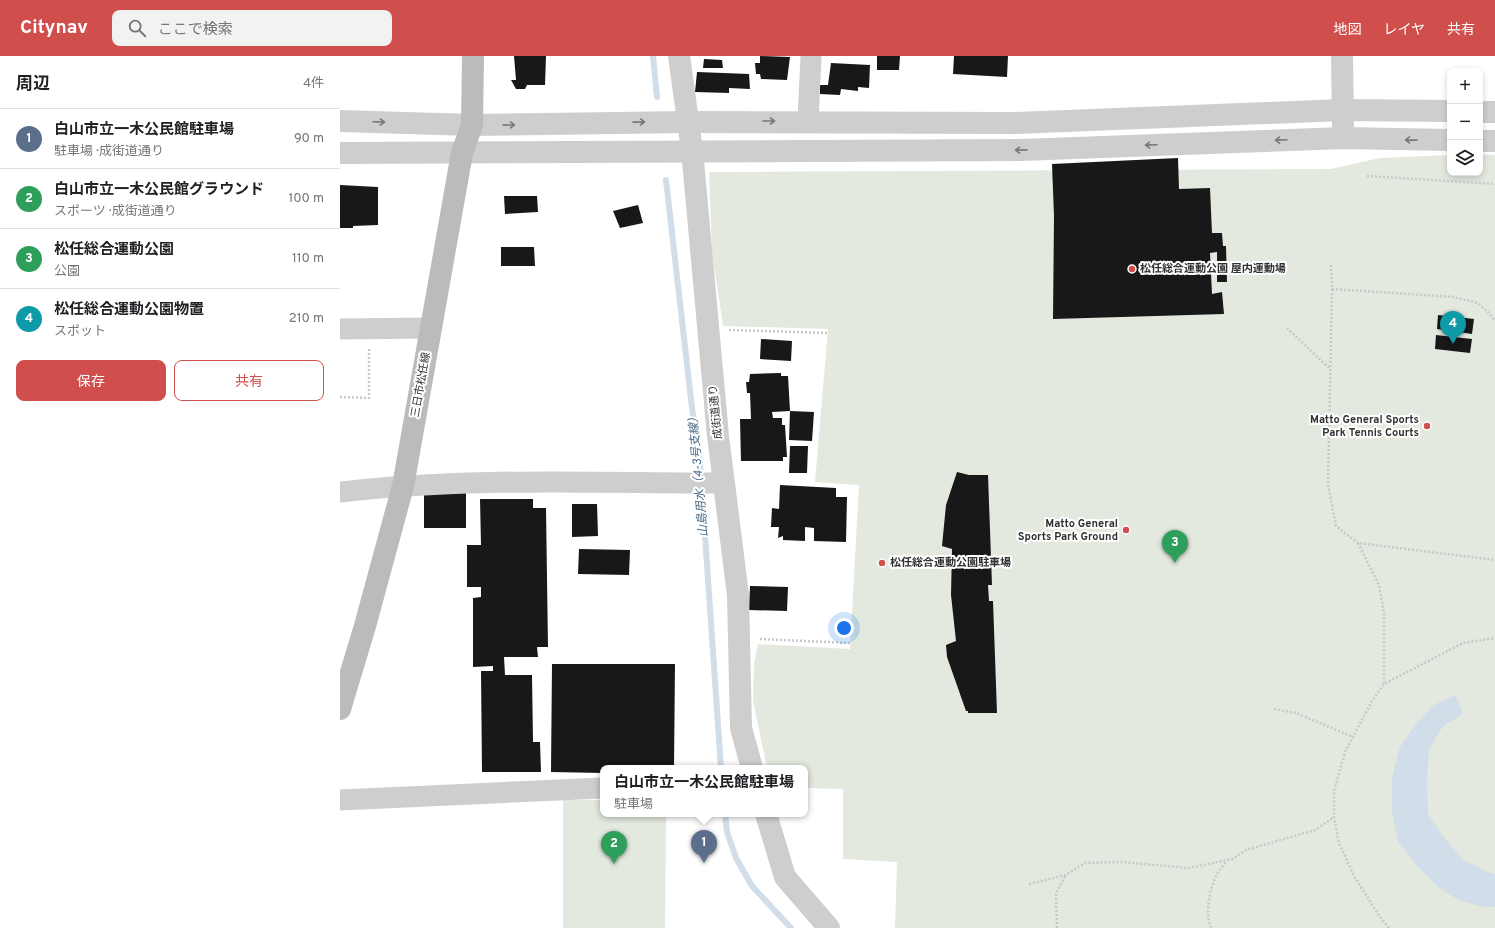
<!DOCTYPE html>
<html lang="ja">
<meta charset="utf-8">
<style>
:root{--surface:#fff;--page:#f2f2f2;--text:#202124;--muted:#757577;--line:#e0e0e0;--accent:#d04f4c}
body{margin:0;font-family:Overpass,"Noto Sans JP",sans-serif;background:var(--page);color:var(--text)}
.controls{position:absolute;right:12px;top:12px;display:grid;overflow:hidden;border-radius:8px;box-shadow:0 2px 6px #0003}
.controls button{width:36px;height:36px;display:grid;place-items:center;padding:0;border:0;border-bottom:1px solid var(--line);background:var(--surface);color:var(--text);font:20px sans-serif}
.you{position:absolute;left:504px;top:572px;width:14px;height:14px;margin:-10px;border:3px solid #fff;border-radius:50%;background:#1a73e8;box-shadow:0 0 0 6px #1a73e833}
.badge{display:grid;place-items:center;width:26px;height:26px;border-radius:50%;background:var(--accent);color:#fff;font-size:13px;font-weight:700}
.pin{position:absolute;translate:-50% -33px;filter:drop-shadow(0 1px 2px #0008)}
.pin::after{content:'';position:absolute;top:21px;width:14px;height:12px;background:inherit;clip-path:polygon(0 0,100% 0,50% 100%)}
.popup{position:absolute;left:260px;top:709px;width:208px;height:52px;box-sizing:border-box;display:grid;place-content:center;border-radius:8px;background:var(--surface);filter:drop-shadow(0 1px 3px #0005);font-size:13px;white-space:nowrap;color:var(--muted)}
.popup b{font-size:15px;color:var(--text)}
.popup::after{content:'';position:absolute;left:50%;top:100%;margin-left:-8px;border:8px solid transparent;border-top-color:var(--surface)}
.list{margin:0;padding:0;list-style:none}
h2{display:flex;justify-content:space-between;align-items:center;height:52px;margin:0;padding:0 16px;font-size:17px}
h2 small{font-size:13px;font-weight:400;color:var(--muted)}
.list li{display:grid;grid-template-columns:26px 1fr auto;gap:12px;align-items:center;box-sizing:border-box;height:60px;padding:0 16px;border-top:1px solid var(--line)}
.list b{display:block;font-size:15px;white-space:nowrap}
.list p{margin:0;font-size:13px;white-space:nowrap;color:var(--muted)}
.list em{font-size:13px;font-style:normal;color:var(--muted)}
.actions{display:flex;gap:8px;padding:12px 16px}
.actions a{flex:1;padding:9px 0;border:1px solid var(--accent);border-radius:8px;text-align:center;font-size:14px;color:var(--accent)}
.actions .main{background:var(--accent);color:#fff}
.icon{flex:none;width:22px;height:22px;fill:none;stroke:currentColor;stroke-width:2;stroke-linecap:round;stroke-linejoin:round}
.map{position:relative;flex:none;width:1155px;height:872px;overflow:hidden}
header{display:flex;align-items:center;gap:24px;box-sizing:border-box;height:56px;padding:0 20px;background:var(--accent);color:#fff}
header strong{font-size:19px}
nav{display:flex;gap:22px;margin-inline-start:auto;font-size:14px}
.search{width:280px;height:36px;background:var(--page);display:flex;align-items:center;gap:10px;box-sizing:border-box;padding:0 14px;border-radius:8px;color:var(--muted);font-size:15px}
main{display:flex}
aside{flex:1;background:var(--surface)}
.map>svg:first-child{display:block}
.green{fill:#e3e9df}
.water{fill:#d1dde9}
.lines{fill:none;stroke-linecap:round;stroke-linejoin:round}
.stream{stroke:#d1dde9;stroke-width:6}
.building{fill:#181818}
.path{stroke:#c8c8c8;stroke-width:2.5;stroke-dasharray:2 2;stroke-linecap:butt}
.minor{stroke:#cecece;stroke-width:21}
.tertiary{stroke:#cecece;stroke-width:22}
.secondary{stroke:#bbb;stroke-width:22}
.oneway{stroke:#787878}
.poi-dot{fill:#d04f4c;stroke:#fff;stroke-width:1.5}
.labels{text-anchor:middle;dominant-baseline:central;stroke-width:4;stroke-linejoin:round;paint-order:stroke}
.poi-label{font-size:11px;font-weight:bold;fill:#313131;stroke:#fff;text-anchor:start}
.street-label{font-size:11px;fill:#313131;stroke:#fff}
.water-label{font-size:12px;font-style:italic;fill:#496b8a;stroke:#fff}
</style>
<header>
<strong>Citynav</strong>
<div class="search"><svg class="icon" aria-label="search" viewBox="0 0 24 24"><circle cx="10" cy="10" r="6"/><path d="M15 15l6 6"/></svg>ここで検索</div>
<nav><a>地図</a><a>レイヤ</a><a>共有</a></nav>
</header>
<main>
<aside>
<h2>周辺<small>4件</small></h2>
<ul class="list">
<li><span class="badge" style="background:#5c6f8a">1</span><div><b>白山市立一木公民館駐車場</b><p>駐車場 · 成街道通り</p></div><em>90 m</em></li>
<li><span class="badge" style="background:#2e9e5b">2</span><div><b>白山市立一木公民館グラウンド</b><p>スポーツ · 成街道通り</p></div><em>100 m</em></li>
<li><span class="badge" style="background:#2e9e5b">3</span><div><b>松任総合運動公園</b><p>公園</p></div><em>110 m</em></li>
<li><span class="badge" style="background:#0f9aa8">4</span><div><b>松任総合運動公園物置</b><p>スポット</p></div><em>210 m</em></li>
</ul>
<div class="actions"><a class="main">保存</a><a>共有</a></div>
</aside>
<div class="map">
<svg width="1155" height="872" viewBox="0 0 1155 872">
<rect width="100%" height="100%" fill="#fff"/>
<g class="green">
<path d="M1140,98l15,1v773h-600l2,-66 -54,-3v-70l-38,-1v-20h-38l-14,-67 1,-37 4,-20 92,5 9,-164 -44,-3 13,-153 -105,-3 -11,-74 -3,-80 622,-3 49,-11 70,-3v18h30z"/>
<path d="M223,744h40v14h63l-1,114h-102z"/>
</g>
<path class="water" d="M1115,639l8,19 -20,12 -14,23 -2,32 1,34 15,21 19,23 25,13 8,2v33h-10l-25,-6 -22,-14 -22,-22 -18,-24 -6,-29v-34l8,-31 17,-24 17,-18z"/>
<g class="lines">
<g class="stream">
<path d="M313,0l4,41"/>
<path d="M326,124l26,228 8,55 21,305"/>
<path d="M385,758l2,18 9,26 16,28 39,42"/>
</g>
</g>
<g class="building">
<path d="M174,0h32l-1,29h-18l-2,4h-9l-5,-9h5z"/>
<path d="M420,0l30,1 -3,23 -26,-1 -1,-5h-4l-1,-11h5z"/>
<path d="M537,0h23l-1,14h-22z"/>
<path d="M614,0h54l-1,21 -54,-3z"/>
<path d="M364,3l18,1 1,8h-20z"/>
<path d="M491,7l39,2 -1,23 -11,-1v4l-17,-2 -1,6 -20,-1v-9h8z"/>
<path d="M357,16l52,2 1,15 -21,-1v5l-34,-1z"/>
<path d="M838,102l1,31 31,-1 2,45h10l1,13h3l1,36h-10v-30l-7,1 2,41 10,-2 2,22 -171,5 1,-103 -2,-52z"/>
<path d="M0,129l38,2v38l-25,1v2h-13z"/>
<path d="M164,140h33l1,16 -33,2z"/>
<path d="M298,149l5,18 -23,5 -7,-17z"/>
<path d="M161,191h33l1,19h-34z"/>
<path d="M1098,259l36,4 -2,15 -35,-5z"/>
<path d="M1096,279l36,4 -2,14 -35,-4z"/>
<path d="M421,283l31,2 -1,20 -31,-2z"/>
<path d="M441,317v3h7l2,35 -18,1 1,6h9v7h3l2,32h-4v4h-42l-1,-42h11l-1,-26h-3l-1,-11h3l1,-8z"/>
<path d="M450,355l24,1 -2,29 -23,-1z"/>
<path d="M450,390h18l-1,27h-18z"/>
<path d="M617,416l12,3h19l4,110h-4l1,16h4l4,112h-29v-2h-2l-19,-54 -1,-12 10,-4 -5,-46 1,-46 -10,-3 4,-41z"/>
<path d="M440,429l56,3v9h11l-1,45 -32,-1v-13l-9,-1v14l-22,-1v-4l-5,2 1,-11h-8l1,-19 7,1z"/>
<path d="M126,435v37h-42v-36z"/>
<path d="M140,443h53v9h13l2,139h-11l1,10h-34l1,18h27l1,67h7l1,30h-59l-1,-101h12v-5l-20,1v-69l8,-1v-10h-14v-42h14z"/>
<path d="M232,448h25l1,32 -26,1z"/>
<path d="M239,493l51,1 -1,25 -51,-1z"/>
<path d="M410,530l38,1 -1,24 -38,-1z"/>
<path d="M212,608h123l-1,104h-71v5l-52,-1z"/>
</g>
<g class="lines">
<g class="path">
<path d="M1027,120l128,8"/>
<path d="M991,209l1,24 -4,195 8,42 22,17 137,17"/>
<path d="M992,233l122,8 24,6 12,11 5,7"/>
<path d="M947,272l43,41"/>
<path d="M389,274l100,3"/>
<path d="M0,341l29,1v-49"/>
<path d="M1018,487l21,42 5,28v71"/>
<path d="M420,583l90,4"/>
<path d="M934,653l22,4 57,24"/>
<path d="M689,828l37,-9 19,-12 36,-1 68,6 38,-8 6,-1 13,-9 69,-20 18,-12"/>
<path d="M717,872l-1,-35 10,-18"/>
<path d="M871,872c-6,-16 -2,-36 5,-52 2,-5 7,-10 11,-15"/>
<path d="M1049,872l-9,-11 -26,-41 -15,-33 -5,-25v-27l11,-39 27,-51 12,-17 79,-41 32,-5"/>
</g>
<g class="minor">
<path d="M468,65l3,-65"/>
<path d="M0,273l91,-1"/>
<path d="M0,436c127,-15 256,-9 384,-9"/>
<path d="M0,744l263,-12"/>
</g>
<g class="tertiary">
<path d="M339,0l13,94 26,286 20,159 3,133 11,40"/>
<path d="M1002,0l1,69"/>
<path d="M1140,56h15"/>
<path d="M0,65l132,4 216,-3 327,1 328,-13 107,1"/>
<path d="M1140,85h15"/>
<path d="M0,97l681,-3 322,-12 107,2"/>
<path d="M426,758l19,63 44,51"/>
</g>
<path class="secondary" d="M0,653l25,-83 38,-140 59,-333 10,-28 1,-69"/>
</g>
<defs><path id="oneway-shaft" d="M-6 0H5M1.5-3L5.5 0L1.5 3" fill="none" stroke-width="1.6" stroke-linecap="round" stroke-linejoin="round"/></defs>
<g class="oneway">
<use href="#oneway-shaft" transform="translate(429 65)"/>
<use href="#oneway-shaft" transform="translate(39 66) rotate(2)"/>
<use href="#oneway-shaft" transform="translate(299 66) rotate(-1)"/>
<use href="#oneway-shaft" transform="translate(169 69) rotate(-1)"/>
<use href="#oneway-shaft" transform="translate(941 84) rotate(178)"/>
<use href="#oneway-shaft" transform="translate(1071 84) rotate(-179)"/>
<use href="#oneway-shaft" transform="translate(811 89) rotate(178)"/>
<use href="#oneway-shaft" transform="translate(681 94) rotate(179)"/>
</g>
<g class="poi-dot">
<circle cx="792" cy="213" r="4"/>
<circle cx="1087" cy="370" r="4"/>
<circle cx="786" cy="474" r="4"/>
<circle cx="542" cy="507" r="4"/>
</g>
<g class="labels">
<g class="poi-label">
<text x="800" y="213">松任総合運動公園 屋内運動場</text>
<text x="1079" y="364" text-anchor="end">Matto General Sports<tspan x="1079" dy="13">Park Tennis Courts</tspan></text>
<text x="778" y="468" text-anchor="end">Matto General<tspan x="778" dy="13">Sports Park Ground</tspan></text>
<text x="550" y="507">松任総合運動公園駐車場</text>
</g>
<g class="street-label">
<text transform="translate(81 329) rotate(-80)">三日市松任線</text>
<text transform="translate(376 356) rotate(-96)">成街道通り</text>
</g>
<g class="water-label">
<text transform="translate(359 418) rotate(-95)">山島用水（4-3号支線）</text>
</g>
</g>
</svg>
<div class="controls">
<button>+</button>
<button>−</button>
<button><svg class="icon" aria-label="layers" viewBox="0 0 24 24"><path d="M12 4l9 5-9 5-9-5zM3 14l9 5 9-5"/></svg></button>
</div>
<div class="you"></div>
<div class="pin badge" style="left:364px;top:807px;background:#5c6f8a">1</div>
<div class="popup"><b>白山市立一木公民館駐車場</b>駐車場</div>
<div class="pin badge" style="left:274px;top:808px;background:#2e9e5b">2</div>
<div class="pin badge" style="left:835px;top:507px;background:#2e9e5b">3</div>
<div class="pin badge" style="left:1113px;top:288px;background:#0f9aa8">4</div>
</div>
</main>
